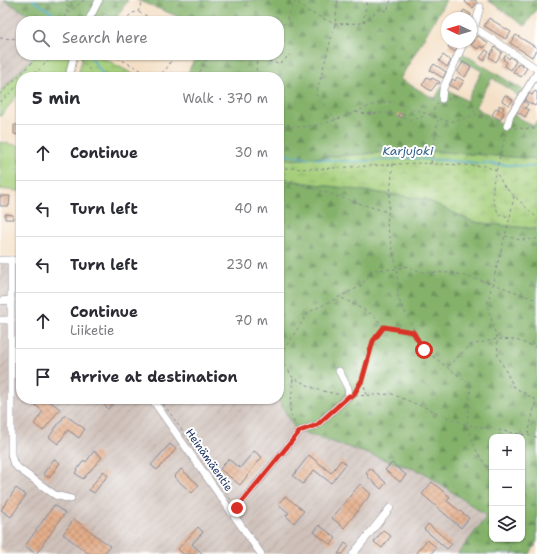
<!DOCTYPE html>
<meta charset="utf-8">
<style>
:root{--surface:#fff;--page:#f7f7f7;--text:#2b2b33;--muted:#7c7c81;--line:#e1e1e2}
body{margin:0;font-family:"Shantell Sans",sans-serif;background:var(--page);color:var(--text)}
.controls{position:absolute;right:12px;bottom:12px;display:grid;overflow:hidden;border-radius:8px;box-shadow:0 1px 3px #0004}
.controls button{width:36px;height:36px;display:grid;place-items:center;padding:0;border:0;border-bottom:1px solid var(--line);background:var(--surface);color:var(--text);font:20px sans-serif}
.compass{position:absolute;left:441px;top:12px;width:36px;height:36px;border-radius:50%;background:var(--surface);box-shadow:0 1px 3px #0004;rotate:274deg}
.stop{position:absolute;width:12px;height:12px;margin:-9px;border:3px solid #d93025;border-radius:50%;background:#fff}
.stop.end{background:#d93025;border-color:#fff;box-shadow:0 1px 4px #0008}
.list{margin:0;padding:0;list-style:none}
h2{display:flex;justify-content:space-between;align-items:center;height:52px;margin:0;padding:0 16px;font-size:17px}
h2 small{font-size:13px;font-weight:400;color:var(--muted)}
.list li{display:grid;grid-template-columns:26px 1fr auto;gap:12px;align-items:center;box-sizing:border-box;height:56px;padding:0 16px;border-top:1px solid var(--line)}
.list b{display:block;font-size:15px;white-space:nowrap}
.list p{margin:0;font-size:13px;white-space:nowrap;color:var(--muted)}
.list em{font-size:13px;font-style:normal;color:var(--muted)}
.icon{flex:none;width:22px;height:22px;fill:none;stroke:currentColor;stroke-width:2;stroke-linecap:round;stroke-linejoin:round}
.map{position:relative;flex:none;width:537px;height:554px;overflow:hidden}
.search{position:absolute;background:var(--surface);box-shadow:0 1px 3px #0004;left:16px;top:16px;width:268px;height:44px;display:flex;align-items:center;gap:10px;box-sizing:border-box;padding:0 14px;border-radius:16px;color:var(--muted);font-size:15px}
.panel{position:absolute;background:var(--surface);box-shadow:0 1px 3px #0004;left:16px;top:72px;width:268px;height:332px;border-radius:16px}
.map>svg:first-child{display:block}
.industrial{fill:url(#industrial-furrows)}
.grass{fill:#a6cf7b;stroke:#607f6c}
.forest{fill:url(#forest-firs);stroke:#507064;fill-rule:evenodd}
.wetland{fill:url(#wetland-marsh);stroke:#607f6c}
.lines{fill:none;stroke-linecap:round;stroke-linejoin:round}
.stream{stroke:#54acd1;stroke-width:1.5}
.building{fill:url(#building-cross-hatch)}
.minor-casing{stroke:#888892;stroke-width:8}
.path{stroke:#888892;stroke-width:1;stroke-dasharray:3 3;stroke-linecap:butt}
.minor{stroke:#fff;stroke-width:7}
.route{stroke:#d93025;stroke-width:5}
.labels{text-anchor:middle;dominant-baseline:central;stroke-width:4;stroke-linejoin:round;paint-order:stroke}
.street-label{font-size:11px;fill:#1b2f5e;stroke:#fff}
.water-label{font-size:12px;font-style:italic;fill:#32618c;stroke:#fff}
</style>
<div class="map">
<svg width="537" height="554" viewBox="0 0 537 554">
<defs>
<pattern id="industrial-furrows" width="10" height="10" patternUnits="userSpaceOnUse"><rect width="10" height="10" fill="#cfc1ba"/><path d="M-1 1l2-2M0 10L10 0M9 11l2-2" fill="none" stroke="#b1a6a2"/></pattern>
<pattern id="forest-firs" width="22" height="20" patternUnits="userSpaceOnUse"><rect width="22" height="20" fill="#84b26b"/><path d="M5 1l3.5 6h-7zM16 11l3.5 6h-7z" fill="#6b915b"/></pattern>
<pattern id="wetland-marsh" width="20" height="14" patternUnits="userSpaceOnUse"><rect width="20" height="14" fill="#a6cf7b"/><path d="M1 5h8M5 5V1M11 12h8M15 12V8" fill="none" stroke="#8eb26d"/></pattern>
<pattern id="building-cross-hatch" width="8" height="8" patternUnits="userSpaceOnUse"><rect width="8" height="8" fill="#e4ae8a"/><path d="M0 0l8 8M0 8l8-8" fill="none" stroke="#b88e74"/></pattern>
</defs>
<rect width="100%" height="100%" fill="#fff"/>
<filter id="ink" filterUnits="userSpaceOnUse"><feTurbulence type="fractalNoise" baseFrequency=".025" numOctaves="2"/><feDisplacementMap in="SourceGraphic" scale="8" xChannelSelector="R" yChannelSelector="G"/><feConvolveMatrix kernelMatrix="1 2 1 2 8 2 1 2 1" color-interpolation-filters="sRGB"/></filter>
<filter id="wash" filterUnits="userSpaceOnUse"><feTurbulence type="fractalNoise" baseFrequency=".012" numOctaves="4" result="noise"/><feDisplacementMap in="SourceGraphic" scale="16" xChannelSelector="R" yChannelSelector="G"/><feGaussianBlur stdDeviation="0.9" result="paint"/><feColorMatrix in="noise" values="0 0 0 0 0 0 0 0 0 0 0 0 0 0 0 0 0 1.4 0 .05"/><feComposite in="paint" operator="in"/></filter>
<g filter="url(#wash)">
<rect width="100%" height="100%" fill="#f4e0c6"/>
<g class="industrial">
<path d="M0,0h4l36,21h-19v34h14l-35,37z"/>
<path d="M0,261l21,1v137h257l18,31 127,42 64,44 -29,38h-453l-5,-7z"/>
</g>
<g class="grass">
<path d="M35,55h35l-5,22h-44v13l-21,27v-25z"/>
<path d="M0,142l19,4 1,45 -20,-2z"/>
</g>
<g class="forest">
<path d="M4,0h124l-12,18 -12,-3 -3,6h-61z"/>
<path d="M137,0h309l-46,79 35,20 7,-13 25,15 15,-30 -22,-12 2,-6 61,37 -4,6 -27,-18 -17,29 27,17 8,-12 23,14 4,-5v38l-124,-9 -121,10 -13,-3v-80h-93l10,-22h83v-34h-90z"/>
<path d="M488,0h49v8l-12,18z"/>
<path d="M279,179l146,20 49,23 63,7v312l-7,13h-72l29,-38 -64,-44 -127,-42 -18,-31zM492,437h30v102h-30z"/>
</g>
<g class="wetland">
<path d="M83,55h15l40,22h-60z"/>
<path d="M413,150l124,9v70l-63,-7 -49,-23 -146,-20v-22l13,3z"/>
</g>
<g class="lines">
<g class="stream">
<path d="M33,0l20,13 6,2"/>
<path d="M89,55l16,22"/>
<path d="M279,153l20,4 55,5 55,-4 128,9"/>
</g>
</g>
<g id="blocks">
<g class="building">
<path d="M466,0h9l2,2 -4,6 -8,-6z"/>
<path d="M464,10l7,4 -2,4 -9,-1z"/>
<path d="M489,18l22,14 -5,7 -22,-13z"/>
<path d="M516,35l21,13 -5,9 -22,-14z"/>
<path d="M478,36l10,7 -4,5 -4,-2 -2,3 -7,-4z"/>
<path d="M451,42l8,3 -4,7 -7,-5z"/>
<path d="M495,47l7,5 -6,10 -7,-5z"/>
<path d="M486,50l3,2 -5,8 -4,-2z"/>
<path d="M443,55l8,6 -4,6 -8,-6z"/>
<path d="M505,55l4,4 1,-2 6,4 -5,9 -6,-4 2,-4 -4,-3z"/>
<path d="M463,62l8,5 -6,10 -8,-5z"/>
<path d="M519,63l8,5 -6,9 -8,-5z"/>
<path d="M434,64l12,8 -3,6 -13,-8z"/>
<path d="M427,77l4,3 1,-2 8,4 -1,2 -2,-1 -6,8 -9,-6z"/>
<path d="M457,77l7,4 -6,9 -9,-5 4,-6 2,2z"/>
<path d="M535,91l2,1v10l-2,4 -10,-6 4,-7 3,2z"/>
<path d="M505,95l8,5 -4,5 -7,-4z"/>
<path d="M524,101l4,3 -3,4 4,2 -4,7 -8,-5z"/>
<path d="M499,105l5,3 -2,3 2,2 -4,7 -8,-5 4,-7 3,2z"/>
<path d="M399,113l5,2 -2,3 -4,-2z"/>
<path d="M14,125h7v10l-7,-1z"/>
<path d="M0,196h10l-1,10h-9z"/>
<path d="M5,214l8,1v4h-8z"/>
<path d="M28,399h19l13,10 -17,22 -9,-7 9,-13z"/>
<path d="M100,399h17l-9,10 -9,-9z"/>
<path d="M65,415l20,14 -6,9 -11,-8 -10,14 -9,-7z"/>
<path d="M170,444l6,5 -19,21 -6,-5z"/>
<path d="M94,451l8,6 -19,22 -8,-6 9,-13 2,2z"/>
<path d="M254,451l8,6 -22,28 -20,-16 8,-10 12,9z"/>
<path d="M309,455l22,18 10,-13 5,4 -15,19 -17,-13 -11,14 -10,-8z"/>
<path d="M54,459l6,4 -11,15 -6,-4z"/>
<path d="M392,463l14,12 -6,7 -15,-12z"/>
<path d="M370,468l16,15 -5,6 -14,-13 1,-1 -2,-2z"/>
<path d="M181,469l18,16 -7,8 -18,-16z"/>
<path d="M103,471l5,4 -14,18 -5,-3z"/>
<path d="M432,482l18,15 -3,4 22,17 -8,10 -39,-34z"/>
<path d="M360,484l11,10 -27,34 -12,-10z"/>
<path d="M16,488l10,7 -15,22 -10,-7z"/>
<path d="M285,496l19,15 -10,12 -8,-7 3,-3 -11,-9z"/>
<path d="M54,505l11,8 -29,41 -11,-8z"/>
<path d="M74,519l36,27 -6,8h-15l-26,-20z"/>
<path d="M428,524l24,20 -5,5 -23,-20z"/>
<path d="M319,525l17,13 -5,7 -17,-13z"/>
<path d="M198,527l5,5 -11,12 11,10h-20l-5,-5z"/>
<path d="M383,530l8,6 -9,12 -8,-6z"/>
<path d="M427,540l9,7 -5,7h-16z"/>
<path d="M345,543l4,3 -6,8h-5z"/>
</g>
</g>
</g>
<g filter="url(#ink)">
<use href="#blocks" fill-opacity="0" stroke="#888892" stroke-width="1"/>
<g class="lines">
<defs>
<g id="minor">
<path d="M88,21l11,-21"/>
<path d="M474,29l6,-22"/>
<path d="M471,31l3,-2 4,1 59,39"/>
<path d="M69,77l5,-22"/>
<path d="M442,99l1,-10 21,-47"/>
<path d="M507,126l3,-10 27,-43"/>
<path d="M0,260h21"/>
<path d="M11,260v194l2,8 5,6 37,27 16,4"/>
<path d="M0,301l11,-1"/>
<path d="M0,320h11"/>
<path d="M152,399l109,155"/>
<path d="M231,512l6,-4 63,-77 17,-6 32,-29 -1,-8 -9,-17"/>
<path d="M353,554l37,-46"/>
</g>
</defs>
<use href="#minor" class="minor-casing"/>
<g class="path">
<path d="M138,12l5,-12"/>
<path d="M67,13v-13"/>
<path d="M59,21l25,-21"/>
<path d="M124,21l8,-8 6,-1 20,9"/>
<path d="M363,23l4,-23"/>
<path d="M279,29c11,-8 8,-18 17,-28l11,10 28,13 28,-1 15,-13 9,1 4,-11"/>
<path d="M0,38l21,1"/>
<path d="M112,55l42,22"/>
<path d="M80,59l9,10 3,8"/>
<path d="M29,77l11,-8 14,-14"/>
<path d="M157,77l10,-9 7,-13"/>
<path d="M197,77l11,-20 48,1 23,6 12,-10"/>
<path d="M256,77l1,-22"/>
<path d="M0,94l40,-39"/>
<path d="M447,99h10l20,14"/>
<path d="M0,102l21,-19"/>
<path d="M356,112c10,3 17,1 28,1 15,0 26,13 41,2"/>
<path d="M430,115l8,-12"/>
<path d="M336,120l-20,-25 19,-71 3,-24"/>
<path d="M279,125c37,8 67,-10 101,-23h14l53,19h8l23,-7 23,12"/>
<path d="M514,128l23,1"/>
<path d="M506,133l-13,50v17l6,15 11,2"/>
<path d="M431,163l7,-43"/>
<path d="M393,164l-6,60 10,45 1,29 26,52 47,35 -4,40 9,25 16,25"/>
<path d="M279,168l38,1 99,-6 69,3 10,4 9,16 33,32"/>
<path d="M279,178l108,34"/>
<path d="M514,196l-4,21 -23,87 10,35 1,17 16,31 22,13 -8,35"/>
<path d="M505,236l15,4 17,-1"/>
<path d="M342,298l31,17 10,11"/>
<path d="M279,355l14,23 25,12 23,5"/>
<path d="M280,355l29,-43 52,-26 12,-16 24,-1 10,-3 14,6 32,1 38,10 46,17"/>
<path d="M448,366l23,-21 26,-6 19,1 19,7 2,-1"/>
<path d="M293,379l-3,35 6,12"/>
<path d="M355,392l7,-11"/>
<path d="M367,395l-5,-15 11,-39 11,-14 29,5"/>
<path d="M355,396l37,-2 75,31 70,12"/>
<path d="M160,399l73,104"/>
<path d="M522,537l10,5 5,5"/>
<path d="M507,554l6,-15"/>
</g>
<use href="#minor" class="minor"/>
</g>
</g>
<g class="lines" filter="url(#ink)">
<path class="route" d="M237,508l63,-77 17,-6 32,-29h4l9,-16 11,-39 11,-14 29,5 11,18"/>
</g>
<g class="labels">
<g class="street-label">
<text transform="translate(209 460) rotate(55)">Heinämäentie</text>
</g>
<g class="water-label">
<text x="408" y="151">Karjujoki</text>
</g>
</g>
</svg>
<div class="controls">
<button>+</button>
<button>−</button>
<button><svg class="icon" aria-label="layers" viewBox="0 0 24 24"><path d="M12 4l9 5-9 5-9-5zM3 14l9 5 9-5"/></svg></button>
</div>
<svg class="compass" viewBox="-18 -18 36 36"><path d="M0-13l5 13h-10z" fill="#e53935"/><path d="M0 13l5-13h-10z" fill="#7c7c81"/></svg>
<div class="stop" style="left:424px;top:350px"></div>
<div class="stop end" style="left:237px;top:508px"></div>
<div class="search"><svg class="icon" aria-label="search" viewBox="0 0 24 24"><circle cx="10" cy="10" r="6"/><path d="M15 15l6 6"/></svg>Search here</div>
<section class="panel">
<h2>5 min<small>Walk · 370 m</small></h2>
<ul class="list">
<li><svg class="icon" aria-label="ahead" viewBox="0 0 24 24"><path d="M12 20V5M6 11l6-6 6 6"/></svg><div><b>Continue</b></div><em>30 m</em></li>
<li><svg class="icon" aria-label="left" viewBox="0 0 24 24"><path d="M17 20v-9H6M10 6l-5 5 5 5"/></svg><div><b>Turn left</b></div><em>40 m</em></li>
<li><svg class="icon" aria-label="left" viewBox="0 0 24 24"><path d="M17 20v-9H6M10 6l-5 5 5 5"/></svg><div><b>Turn left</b></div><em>230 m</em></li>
<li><svg class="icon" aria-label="ahead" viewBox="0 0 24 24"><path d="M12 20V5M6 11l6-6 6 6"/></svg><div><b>Continue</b><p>Liiketie</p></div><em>70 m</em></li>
<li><svg class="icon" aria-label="arrive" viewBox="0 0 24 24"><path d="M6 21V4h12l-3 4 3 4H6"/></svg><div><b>Arrive at destination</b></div></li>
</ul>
</section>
</div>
